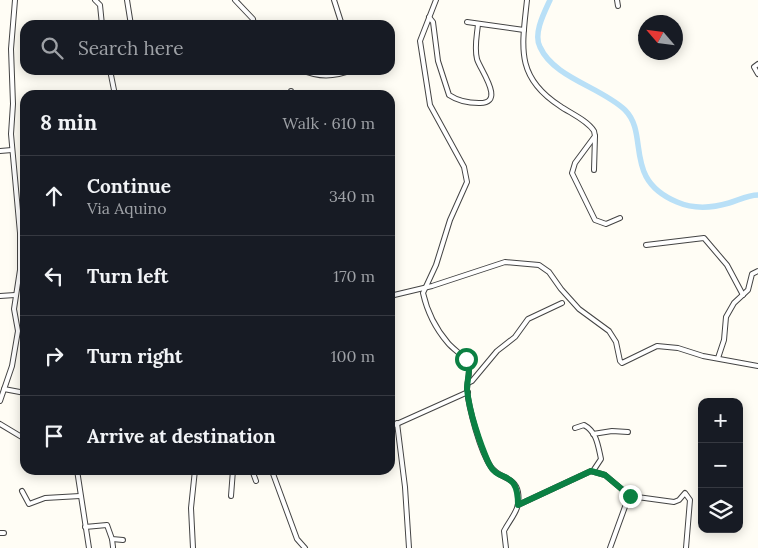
<!DOCTYPE html>
<meta charset="utf-8">
<style>
:root{--surface:#171b24;--page:#242831;--text:#f1f3f6;--muted:#9ea1a6;--line:#363941}
body{margin:0;font-family:Lora,serif;background:var(--page);color:var(--text)}
.controls{position:absolute;right:15px;bottom:15px;display:grid;overflow:hidden;border-radius:10px;box-shadow:0 2px 12px #0003}
.controls button{width:45px;height:45px;display:grid;place-items:center;padding:0;border:0;border-bottom:1px solid var(--line);background:var(--surface);color:var(--text);font:25px sans-serif}
.compass{position:absolute;left:638px;top:15px;width:45px;height:45px;border-radius:50%;background:var(--surface);box-shadow:0 2px 12px #0003;rotate:298deg}
.stop{position:absolute;width:15px;height:15px;margin:-11px;border:4px solid #0b8043;border-radius:50%;background:#fff}
.stop.end{background:#0b8043;border-color:#fff;box-shadow:0 1px 5px #0008}
.list{margin:0;padding:0;list-style:none}
h2{display:flex;justify-content:space-between;align-items:center;height:65px;margin:0;padding:0 20px;font-size:21px}
h2 small{font-size:16px;font-weight:400;color:var(--muted)}
.list li{display:grid;grid-template-columns:32px 1fr auto;gap:15px;align-items:center;box-sizing:border-box;height:80px;padding:0 20px;border-top:1px solid var(--line)}
.list b{display:block;font-size:19px;white-space:nowrap}
.list p{margin:0;font-size:16px;white-space:nowrap;color:var(--muted)}
.list em{font-size:16px;font-style:normal;color:var(--muted)}
.icon{flex:none;width:28px;height:28px;fill:none;stroke:currentColor;stroke-width:2;stroke-linecap:round;stroke-linejoin:round}
.map{position:relative;flex:none;width:758px;height:548px;overflow:hidden}
.search{position:absolute;background:var(--surface);box-shadow:0 2px 12px #0003;left:20px;top:20px;width:375px;height:55px;display:flex;align-items:center;gap:12px;box-sizing:border-box;padding:0 18px;border-radius:15px;color:var(--muted);font-size:19px}
.panel{position:absolute;background:var(--surface);box-shadow:0 2px 12px #0003;left:20px;top:90px;width:375px;height:385px;border-radius:15px}
.map>svg:first-child{display:block}
.lines{fill:none;stroke-linecap:round;stroke-linejoin:round}
.river{stroke:#b9e0f7;stroke-width:5.5}
.minor-casing{stroke:#444;stroke-width:6}
.minor{stroke:#fff;stroke-width:4}
.route{stroke:#0b8043;stroke-width:6}
</style>
<div class="map">
<svg width="758" height="548" viewBox="0 0 758 548">
<rect width="100%" height="100%" fill="#fffdf5"/>
<g class="lines">
<path class="river" d="M550,0c-6,13 -17,34 -10,47 14,31 61,40 85,63 25,25 -3,69 52,92 16,7 35,6 52,1 10,-3 19,-8 29,-8"/>
<defs>
<g id="minor">
<path d="M95,0l5,5 2,20"/>
<path d="M127,0l4,25"/>
<path d="M235,0l18,19 1,6"/>
<path d="M334,0l8,25"/>
<path d="M436,0l-16,41 10,64 34,62 3,15 -17,38 -14,45 -13,28c4,18 13,36 25,50 6,7 15,12 20,20 3,9 -1,18 -1,27 2,19 13,61 24,77 8,12 24,9 27,25 3,18 -7,25 -14,39l2,17"/>
<path d="M527,0c-5,47 -12,77 33,106 10,7 27,14 34,25l1,5 -20,27 -3,10 23,47 11,4 14,-6"/>
<path d="M617,0l1,6"/>
<path d="M429,17l4,5 5,39 11,34c9,6 20,8 30,8 28,1 0,-35 -2,-44 -3,-12 0,-23 1,-35"/>
<path d="M467,22l57,8"/>
<path d="M758,64l-4,3 4,7"/>
<path d="M110,70l5,25"/>
<path d="M302,70c17,8 33,7 50,0"/>
<path d="M291,91v4"/>
<path d="M0,151l12,-1"/>
<path d="M594,170l1,-34"/>
<path d="M646,245l58,-7 23,27 16,30"/>
<path d="M0,296l15,-1"/>
<path d="M390,296l42,-10 73,-24 34,3 10,7 12,17 18,20 30,22 7,11 4,19 2,2 35,-17 21,2 25,8 55,10"/>
<path d="M718,358l6,-18 2,-23 8,-14 14,-13 4,-16 6,-3"/>
<path d="M468,383l4,-2 25,-30 18,-14 13,-18 34,-16"/>
<path d="M4,389l21,4"/>
<path d="M0,401l12,-35 6,-35 -4,-22 6,-39v-37l-9,-99 2,-30 -2,-55 4,-49"/>
<path d="M397,423l8,64 4,61"/>
<path d="M0,424l25,15"/>
<path d="M390,427l78,-35"/>
<path d="M575,428l9,-3c13,7 14,21 17,34l-8,12"/>
<path d="M593,434l19,-3 16,1"/>
<path d="M77,470l12,78"/>
<path d="M252,470l4,11"/>
<path d="M272,471l25,68 8,9"/>
<path d="M22,491l7,13 16,-6 35,-2"/>
<path d="M231,496l2,-26"/>
<path d="M518,505l73,-34 14,4 25,21 44,6 5,-2 6,-7 5,7 -4,48"/>
<path d="M85,527l22,-2 5,14 11,1"/>
<path d="M0,533h4"/>
<path d="M112,539l1,8"/>
<path d="M193,548l-2,-40 4,-38"/>
<path d="M610,548l16,-44 1,-11"/>
</g>
</defs>
<use href="#minor" class="minor-casing"/>
<use href="#minor" class="minor"/>
</g>
<g class="lines">
<path class="route" d="M466,359c6,9 1,19 1,30 2,22 13,55 22,75 10,20 29,4 29,41l73,-34 14,4 25,21"/>
</g>
</svg>
<div class="controls">
<button>+</button>
<button>−</button>
<button><svg class="icon" aria-label="layers" viewBox="0 0 24 24"><path d="M12 4l9 5-9 5-9-5zM3 14l9 5 9-5"/></svg></button>
</div>
<svg class="compass" viewBox="-18 -18 36 36"><path d="M0-13l5 13h-10z" fill="#e53935"/><path d="M0 13l5-13h-10z" fill="#9ea1a6"/></svg>
<div class="stop" style="left:466px;top:359px"></div>
<div class="stop end" style="left:630px;top:496px"></div>
<div class="search"><svg class="icon" aria-label="search" viewBox="0 0 24 24"><circle cx="10" cy="10" r="6"/><path d="M15 15l6 6"/></svg>Search here</div>
<section class="panel">
<h2>8 min<small>Walk · 610 m</small></h2>
<ul class="list">
<li><svg class="icon" aria-label="ahead" viewBox="0 0 24 24"><path d="M12 20V5M6 11l6-6 6 6"/></svg><div><b>Continue</b><p>Via Aquino</p></div><em>340 m</em></li>
<li><svg class="icon" aria-label="left" viewBox="0 0 24 24"><path d="M17 20v-9H6M10 6l-5 5 5 5"/></svg><div><b>Turn left</b></div><em>170 m</em></li>
<li><svg class="icon" aria-label="right" viewBox="0 0 24 24"><path d="M7 20v-9h11M14 6l5 5-5 5"/></svg><div><b>Turn right</b></div><em>100 m</em></li>
<li><svg class="icon" aria-label="arrive" viewBox="0 0 24 24"><path d="M6 21V4h12l-3 4 3 4H6"/></svg><div><b>Arrive at destination</b></div></li>
</ul>
</section>
</div>
